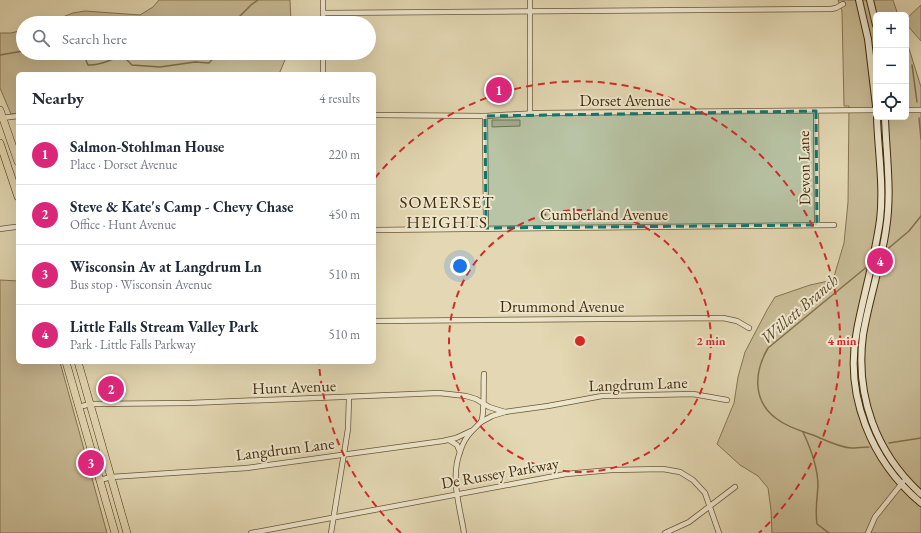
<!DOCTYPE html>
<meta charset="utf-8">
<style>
:root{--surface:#fff;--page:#f2f2f3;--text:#1f2937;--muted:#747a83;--line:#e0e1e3;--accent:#db2777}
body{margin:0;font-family:"EB Garamond",serif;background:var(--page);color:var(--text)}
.controls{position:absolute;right:12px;top:12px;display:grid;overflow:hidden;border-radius:6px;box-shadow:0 4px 16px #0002}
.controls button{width:36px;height:36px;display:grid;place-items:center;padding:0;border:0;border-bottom:1px solid var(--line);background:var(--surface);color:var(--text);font:20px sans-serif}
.you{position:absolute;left:460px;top:266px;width:14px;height:14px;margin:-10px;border:3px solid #fff;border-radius:50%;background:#1a73e8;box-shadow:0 0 0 6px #1a73e833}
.badge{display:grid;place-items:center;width:26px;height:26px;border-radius:50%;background:var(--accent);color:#fff;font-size:13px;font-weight:700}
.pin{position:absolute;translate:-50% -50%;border:2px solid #fff;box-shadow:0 1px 4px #0006}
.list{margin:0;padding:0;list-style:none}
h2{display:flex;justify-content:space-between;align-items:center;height:52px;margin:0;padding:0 16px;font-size:17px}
h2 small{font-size:13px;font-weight:400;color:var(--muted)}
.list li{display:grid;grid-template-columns:26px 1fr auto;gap:12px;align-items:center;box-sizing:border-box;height:60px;padding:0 16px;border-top:1px solid var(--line)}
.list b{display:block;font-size:15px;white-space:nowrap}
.list p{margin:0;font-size:13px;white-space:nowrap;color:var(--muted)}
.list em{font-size:13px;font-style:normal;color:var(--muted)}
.icon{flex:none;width:22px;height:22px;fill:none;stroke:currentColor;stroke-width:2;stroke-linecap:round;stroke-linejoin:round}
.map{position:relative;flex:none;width:921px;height:533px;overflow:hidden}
.search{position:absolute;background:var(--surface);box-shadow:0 4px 16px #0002;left:16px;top:16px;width:360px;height:44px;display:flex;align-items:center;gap:10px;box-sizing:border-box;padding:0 14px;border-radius:22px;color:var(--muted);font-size:15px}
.panel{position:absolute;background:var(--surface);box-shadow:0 4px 16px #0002;left:16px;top:72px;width:360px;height:292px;border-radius:6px}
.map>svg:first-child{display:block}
.green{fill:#c8bb96;stroke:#867450}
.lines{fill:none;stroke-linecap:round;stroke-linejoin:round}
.stream{stroke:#83704c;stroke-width:1.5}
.street-casing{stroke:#6b5734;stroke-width:6}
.secondary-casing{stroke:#432c09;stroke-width:8}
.primary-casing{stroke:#432c09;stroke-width:8}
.street{stroke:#ede6ce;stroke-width:4.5}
.secondary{stroke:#ede6ce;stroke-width:6}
.primary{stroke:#e3d8b3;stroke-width:7}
.marked{fill:#0f766e;fill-opacity:0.2;stroke:#0f766e;stroke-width:3;stroke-dasharray:8 5;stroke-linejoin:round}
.ring{fill:none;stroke:#d62828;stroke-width:2;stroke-dasharray:7 5}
.labels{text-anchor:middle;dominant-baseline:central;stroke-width:4;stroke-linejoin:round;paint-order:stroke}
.street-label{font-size:16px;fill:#432c09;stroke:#ede6ce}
.neighbourhood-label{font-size:17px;letter-spacing:1px;fill:#432c09;stroke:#ede6ce}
.water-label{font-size:17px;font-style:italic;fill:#5e4825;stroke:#ede6ce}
.centre{fill:#d62828;stroke:#ede6ce;stroke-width:2}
.ring-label{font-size:12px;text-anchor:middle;font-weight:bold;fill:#d62828;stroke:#ede6ce;stroke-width:4;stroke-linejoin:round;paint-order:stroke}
</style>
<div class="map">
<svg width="921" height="533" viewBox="0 0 921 533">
<rect width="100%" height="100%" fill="#e3d8b3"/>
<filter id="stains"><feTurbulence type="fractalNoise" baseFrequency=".005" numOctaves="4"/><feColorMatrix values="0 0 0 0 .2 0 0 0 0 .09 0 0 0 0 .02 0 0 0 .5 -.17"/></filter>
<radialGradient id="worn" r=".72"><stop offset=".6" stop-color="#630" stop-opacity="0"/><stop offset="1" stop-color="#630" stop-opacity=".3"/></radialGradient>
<g class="green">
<path d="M159,0h131l1,23h-244l26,-10 12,-2 55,4 13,-8z"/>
<path d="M838,0h55l5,15h-22v102h30v-78l15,48v446h-149l-1,-23 -3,-22 -10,-12 -18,-11 -23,-21 17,-41 4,-26 7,-25 22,-42 8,-13 35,-12 23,-5 11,-37 4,-41 1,-96h-5l-2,-95z"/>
<path d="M921,5v36l-15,-17v-5z"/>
<path d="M23,30v23h265l-9,21h-261v40h-7l-11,-26v-55h11z"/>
<path d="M492,120h28v6l-28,1z"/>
<path d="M0,280l18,1v81h42l47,171h-107z"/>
</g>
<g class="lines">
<g class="stream">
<path d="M235,23l1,-3 15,-15 7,-5"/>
<path d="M83,53l5,12c14,1 22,-6 35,-9l9,9 28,2 35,-5 14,1 9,-10"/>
<path d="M0,55l23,-4"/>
<path d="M912,65l5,37"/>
<path d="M919,118l2,21"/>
<path d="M884,252l25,-21 12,-15"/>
<path d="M869,265l-101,83c-14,24 -16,53 9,71 10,8 24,12 36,16 12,5 25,12 38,13 6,0 12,-1 18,-1"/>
<path d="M803,432c8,17 15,35 15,54 -1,13 -3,25 -1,38l12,9"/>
<path d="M889,443l32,-5"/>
</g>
<defs>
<g id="street">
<path d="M323,0v23"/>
<path d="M530,0v114"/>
<path d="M323,13l508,-4 5,-1 7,-4"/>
<path d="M323,53v21"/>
<path d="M906,110h15"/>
<path d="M816,111l1,114"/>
<path d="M374,115l111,1 54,-3 337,-3"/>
<path d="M485,116l1,112"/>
<path d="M2,118l16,-2"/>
<path d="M0,229l15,-2"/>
<path d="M374,230l460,-5"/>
<path d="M374,321l349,-3 14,3 12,7"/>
<path d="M79,407l11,-3 99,-1 250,-10 27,3 10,3 13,8 16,5"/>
<path d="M481,422l11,-6 13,-4 43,-6 54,-10 91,-2 34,6"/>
<path d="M449,440l8,5 3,7"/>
<path d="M100,480l11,-3 136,-9 196,-27 13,-3 15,-7"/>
<path d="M251,533l315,-59 45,-4 52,-1 17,3 13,8 12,13 14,40"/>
<path d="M331,533l17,-104 1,-31"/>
<path d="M464,533c-4,-26 -14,-55 -4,-81 2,-7 7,-16 12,-21 3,-3 6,-6 9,-9 4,-7 2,-38 3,-48"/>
<path d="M665,533l24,-11 46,-35"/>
<path d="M868,533l7,-16 28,-35"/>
</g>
<g id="secondary">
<path d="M859,0l9,39 8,67"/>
<path d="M870,0l6,25"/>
<path d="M877,117c1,34 7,69 3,103 -5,37 -16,73 -23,110 -13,65 14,131 64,173"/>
<path d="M885,117c1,37 7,75 1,112 -5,36 -17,70 -23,106 -8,61 13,118 58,159"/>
</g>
<g id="primary">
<path d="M0,110l18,52"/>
<path d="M0,143l18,54"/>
<path d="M66,362l49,171"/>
<path d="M78,362l49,171"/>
</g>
</defs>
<use href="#street" class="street-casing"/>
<use href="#secondary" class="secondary-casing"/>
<use href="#primary" class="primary-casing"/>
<use href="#street" class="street"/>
<use href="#secondary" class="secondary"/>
<use href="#primary" class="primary"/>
</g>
<path class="marked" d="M816,111l1,114 -331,3 -1,-112z"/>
<g class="ring">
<circle cx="580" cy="341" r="131"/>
<path d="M401 533A262 262 0 0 1 319 364M375 178A262 262 0 1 1 759 533"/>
</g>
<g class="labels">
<g class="street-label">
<text x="625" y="100">Dorset Avenue</text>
<text transform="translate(804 168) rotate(-91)">Devon Lane</text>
<text x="604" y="214">Cumberland Avenue</text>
<text x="562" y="306">Drummond Avenue</text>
<text transform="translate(638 384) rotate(-2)">Langdrum Lane</text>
<text transform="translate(294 387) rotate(-2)">Hunt Avenue</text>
<text transform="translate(285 449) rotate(-7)">Langdrum Lane</text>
<text transform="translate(500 473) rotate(-10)">De Russey Parkway</text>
</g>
<g class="neighbourhood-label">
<text x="447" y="202">SOMERSET<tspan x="447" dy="20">HEIGHTS</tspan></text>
</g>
<g class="water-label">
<text transform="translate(799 309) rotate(-41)">Willett Branch</text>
</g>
</g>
<circle cx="580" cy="341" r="6" class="centre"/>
<g class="ring-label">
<text x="711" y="345">2 min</text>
<text x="842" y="345">4 min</text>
</g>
<rect width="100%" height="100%" filter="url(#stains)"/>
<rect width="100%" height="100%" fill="url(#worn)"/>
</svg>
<div class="controls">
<button>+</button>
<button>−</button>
<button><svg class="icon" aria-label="locate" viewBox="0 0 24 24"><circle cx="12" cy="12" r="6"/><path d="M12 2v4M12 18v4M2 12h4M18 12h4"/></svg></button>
</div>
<div class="you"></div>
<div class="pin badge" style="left:499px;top:90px">1</div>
<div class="pin badge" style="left:111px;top:389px">2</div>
<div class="pin badge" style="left:91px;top:463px">3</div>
<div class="pin badge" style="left:880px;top:261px">4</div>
<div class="search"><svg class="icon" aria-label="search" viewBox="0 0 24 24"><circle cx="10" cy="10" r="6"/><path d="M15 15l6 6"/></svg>Search here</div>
<section class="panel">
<h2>Nearby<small>4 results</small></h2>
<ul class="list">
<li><span class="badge">1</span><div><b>Salmon-Stohlman House</b><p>Place · Dorset Avenue</p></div><em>220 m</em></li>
<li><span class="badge">2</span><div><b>Steve &amp; Kate's Camp - Chevy Chase</b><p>Office · Hunt Avenue</p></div><em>450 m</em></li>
<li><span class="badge">3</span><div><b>Wisconsin Av at Langdrum Ln</b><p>Bus stop · Wisconsin Avenue</p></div><em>510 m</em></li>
<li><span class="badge">4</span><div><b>Little Falls Stream Valley Park</b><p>Park · Little Falls Parkway</p></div><em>510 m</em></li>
</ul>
</section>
</div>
